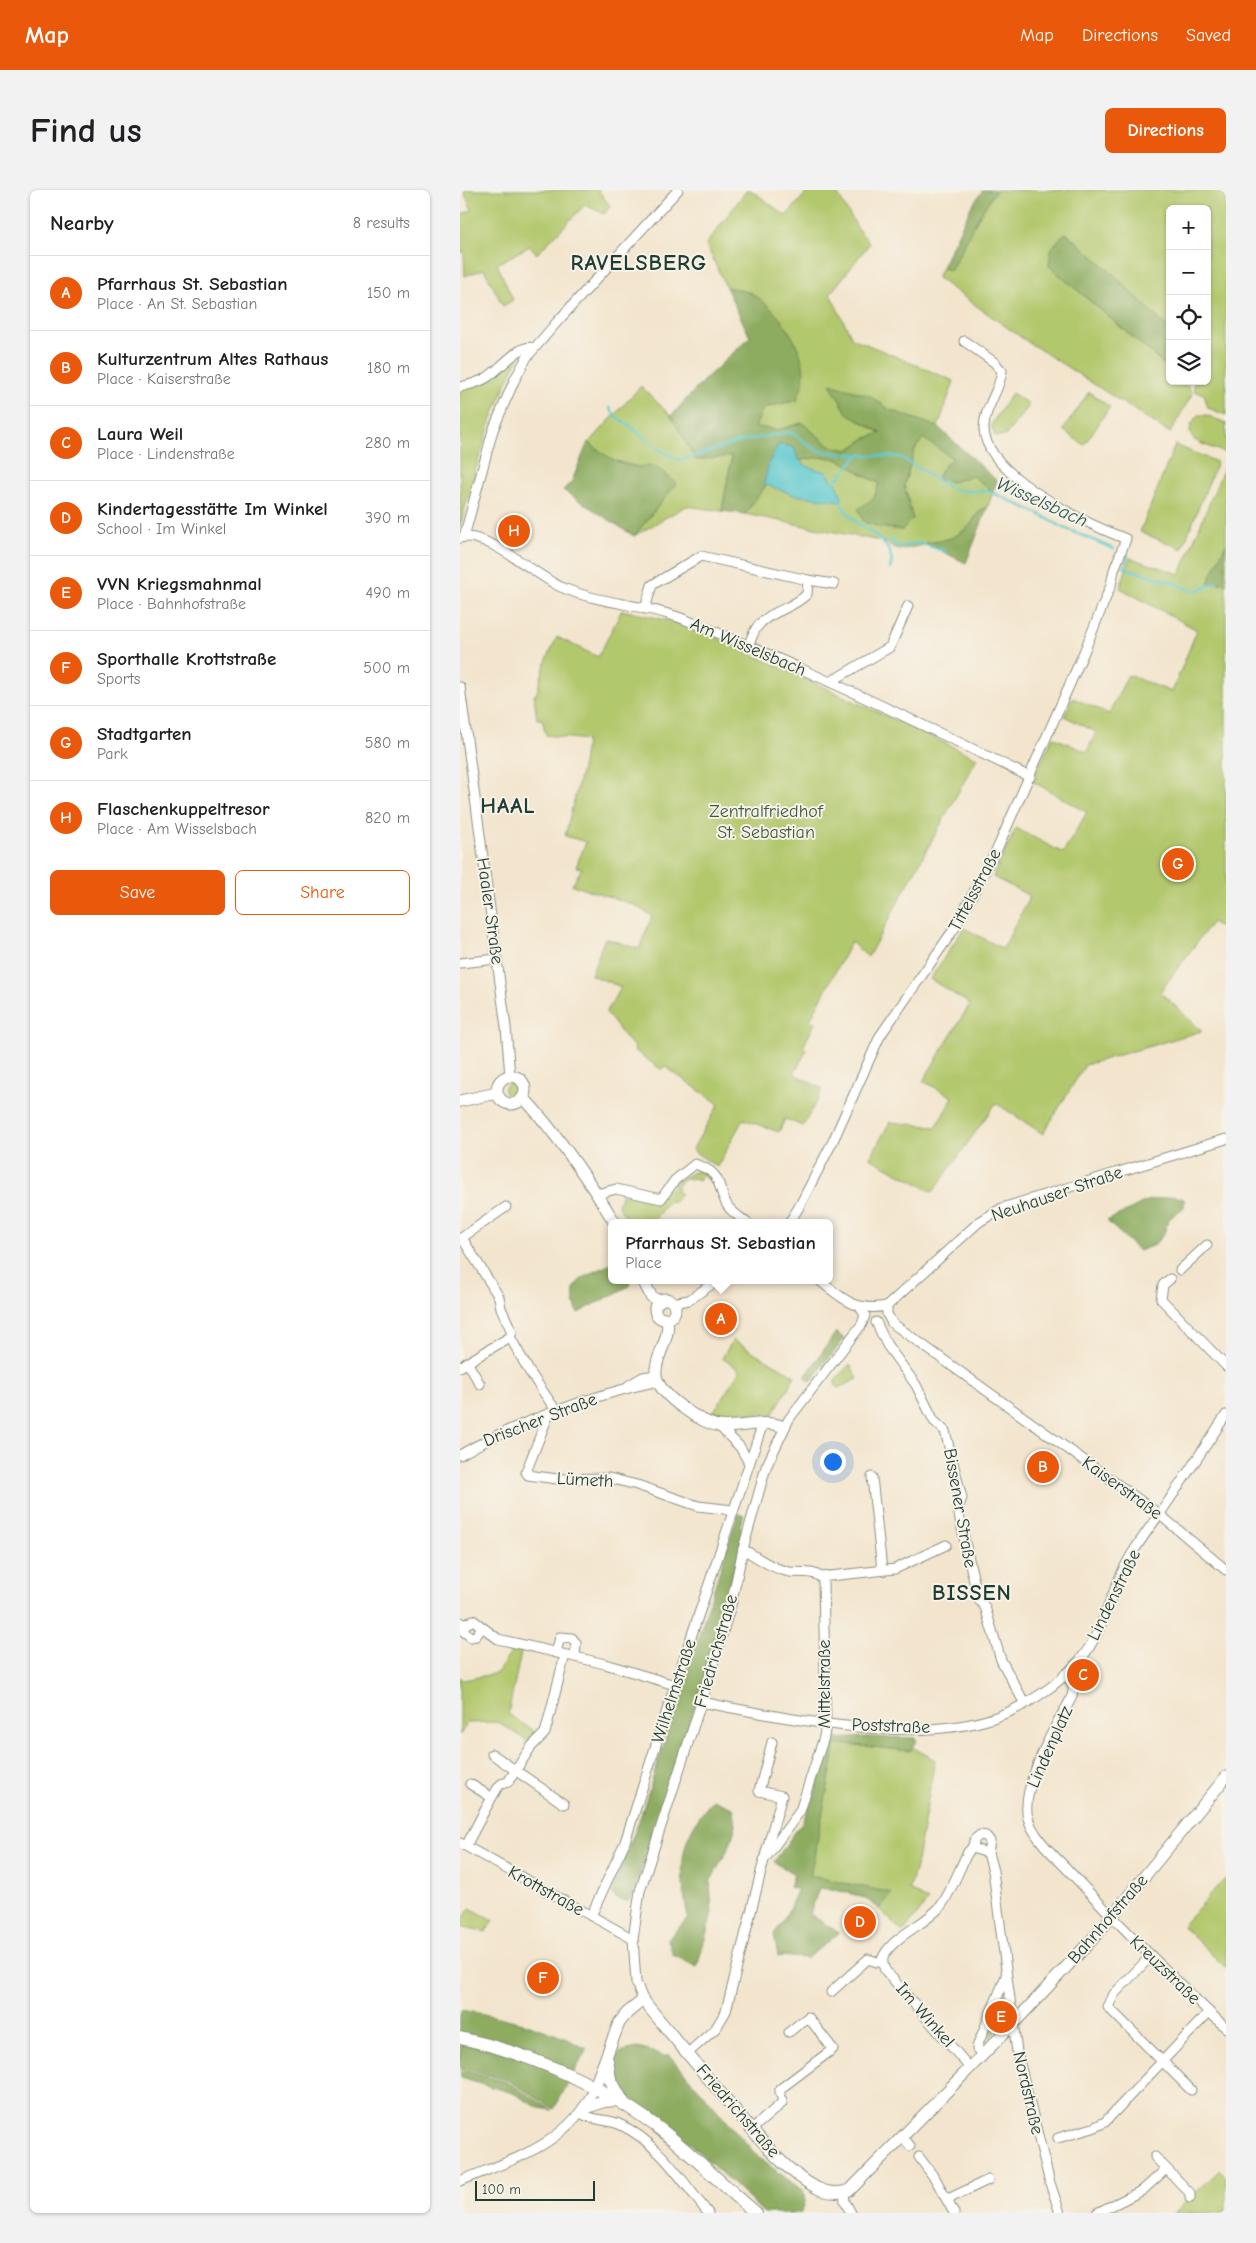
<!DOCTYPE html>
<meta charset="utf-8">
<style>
:root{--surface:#fff;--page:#f2f2f2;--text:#202124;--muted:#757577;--line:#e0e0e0;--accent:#ea580c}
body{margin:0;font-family:"Comic Neue",sans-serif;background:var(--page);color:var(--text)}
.controls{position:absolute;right:15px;top:15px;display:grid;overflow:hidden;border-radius:8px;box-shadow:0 1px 4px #0004}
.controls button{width:45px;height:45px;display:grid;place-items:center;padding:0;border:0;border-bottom:1px solid var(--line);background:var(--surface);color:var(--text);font:25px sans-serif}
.scale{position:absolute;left:15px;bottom:12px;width:120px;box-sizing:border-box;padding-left:5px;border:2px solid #1f3d34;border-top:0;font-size:14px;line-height:18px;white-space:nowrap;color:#1f3d34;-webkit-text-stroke:4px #f7f3e8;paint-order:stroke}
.you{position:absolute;left:372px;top:1271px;width:18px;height:18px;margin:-12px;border:4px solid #fff;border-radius:50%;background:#1a73e8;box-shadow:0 0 0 8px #1a73e833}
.badge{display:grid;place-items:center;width:32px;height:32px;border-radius:50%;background:var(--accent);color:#fff;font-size:16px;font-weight:700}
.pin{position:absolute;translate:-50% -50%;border:2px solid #fff;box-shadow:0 1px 5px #0006}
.popup{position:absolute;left:148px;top:1029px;width:225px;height:65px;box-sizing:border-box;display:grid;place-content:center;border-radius:8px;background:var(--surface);filter:drop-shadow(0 1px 4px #0005);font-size:16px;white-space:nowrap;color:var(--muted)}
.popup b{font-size:19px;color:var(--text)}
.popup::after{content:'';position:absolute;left:50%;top:100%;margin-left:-10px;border:10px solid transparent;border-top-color:var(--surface)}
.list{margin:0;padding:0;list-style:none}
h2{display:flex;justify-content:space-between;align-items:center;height:65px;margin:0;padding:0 20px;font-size:21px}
h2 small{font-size:16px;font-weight:400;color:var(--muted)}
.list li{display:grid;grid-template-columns:32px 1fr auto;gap:15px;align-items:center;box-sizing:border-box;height:75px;padding:0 20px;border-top:1px solid var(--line)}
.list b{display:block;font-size:19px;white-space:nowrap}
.list p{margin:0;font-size:16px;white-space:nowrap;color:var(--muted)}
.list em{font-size:16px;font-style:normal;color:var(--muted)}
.actions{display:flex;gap:10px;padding:15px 20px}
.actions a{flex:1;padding:11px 0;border:1px solid var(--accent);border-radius:8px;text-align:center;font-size:18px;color:var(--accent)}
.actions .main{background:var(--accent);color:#fff}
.icon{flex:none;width:28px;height:28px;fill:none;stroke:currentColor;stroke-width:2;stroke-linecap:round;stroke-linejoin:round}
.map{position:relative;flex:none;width:766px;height:2023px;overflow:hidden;border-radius:8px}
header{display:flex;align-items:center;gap:30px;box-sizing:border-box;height:70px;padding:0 25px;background:var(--accent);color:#fff}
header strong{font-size:24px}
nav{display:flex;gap:28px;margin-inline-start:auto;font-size:18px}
.intro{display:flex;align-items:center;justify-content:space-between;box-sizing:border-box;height:120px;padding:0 30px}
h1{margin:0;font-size:35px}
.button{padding:12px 22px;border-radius:8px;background:var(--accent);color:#fff;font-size:18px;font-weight:700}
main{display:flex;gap:30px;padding:0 30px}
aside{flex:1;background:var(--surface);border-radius:8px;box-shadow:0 1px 4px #0004}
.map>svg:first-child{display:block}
.green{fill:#b2c86d;stroke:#688250}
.forest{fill:#8dac60;stroke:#56744a}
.water{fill:#5ac8ce;stroke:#3c8281}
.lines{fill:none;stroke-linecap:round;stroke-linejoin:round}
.stream{stroke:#5ac8ce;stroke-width:2.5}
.minor-casing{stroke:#899180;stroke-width:11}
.tertiary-casing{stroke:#899180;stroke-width:13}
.secondary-casing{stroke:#899180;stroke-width:14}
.minor{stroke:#fff;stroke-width:9}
.tertiary{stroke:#fff;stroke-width:11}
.secondary{stroke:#fff;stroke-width:12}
.labels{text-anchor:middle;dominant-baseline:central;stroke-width:4;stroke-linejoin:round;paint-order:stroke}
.street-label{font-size:18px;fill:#1f3d34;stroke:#f7f3e8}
.park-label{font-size:18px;fill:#3c593f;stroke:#f7f3e8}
.water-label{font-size:19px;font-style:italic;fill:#2b5953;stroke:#f7f3e8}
.district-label{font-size:22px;font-weight:bold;letter-spacing:1px;fill:#1f3d34;stroke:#f7f3e8}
</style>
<header>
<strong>Map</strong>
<nav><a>Map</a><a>Directions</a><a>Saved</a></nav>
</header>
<div class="intro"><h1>Find us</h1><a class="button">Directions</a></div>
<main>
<aside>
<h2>Nearby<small>8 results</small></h2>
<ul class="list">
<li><span class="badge">A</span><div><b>Pfarrhaus St. Sebastian</b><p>Place · An St. Sebastian</p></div><em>150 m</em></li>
<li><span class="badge">B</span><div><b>Kulturzentrum Altes Rathaus</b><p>Place · Kaiserstraße</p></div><em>180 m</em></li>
<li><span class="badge">C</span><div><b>Laura Weil</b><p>Place · Lindenstraße</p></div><em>280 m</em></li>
<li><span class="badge">D</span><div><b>Kindertagesstätte Im Winkel</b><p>School · Im Winkel</p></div><em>390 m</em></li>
<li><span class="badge">E</span><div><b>VVN Kriegsmahnmal</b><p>Place · Bahnhofstraße</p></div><em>490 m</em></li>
<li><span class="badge">F</span><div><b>Sporthalle Krottstraße</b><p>Sports</p></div><em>500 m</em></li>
<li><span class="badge">G</span><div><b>Stadtgarten</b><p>Park</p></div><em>580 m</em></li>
<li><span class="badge">H</span><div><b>Flaschenkuppeltresor</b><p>Place · Am Wisselsbach</p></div><em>820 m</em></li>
</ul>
<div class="actions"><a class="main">Save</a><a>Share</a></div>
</aside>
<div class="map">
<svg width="766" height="2023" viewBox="0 0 766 2023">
<rect width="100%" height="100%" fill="#f7f3e8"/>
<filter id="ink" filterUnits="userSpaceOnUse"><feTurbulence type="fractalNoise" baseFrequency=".02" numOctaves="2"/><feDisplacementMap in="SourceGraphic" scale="10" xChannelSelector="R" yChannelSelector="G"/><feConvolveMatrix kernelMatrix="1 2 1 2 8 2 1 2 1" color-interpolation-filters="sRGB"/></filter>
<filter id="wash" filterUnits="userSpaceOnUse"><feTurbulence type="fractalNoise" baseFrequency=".0096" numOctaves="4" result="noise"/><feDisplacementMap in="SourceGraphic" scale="20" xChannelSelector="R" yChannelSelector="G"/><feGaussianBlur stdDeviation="1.12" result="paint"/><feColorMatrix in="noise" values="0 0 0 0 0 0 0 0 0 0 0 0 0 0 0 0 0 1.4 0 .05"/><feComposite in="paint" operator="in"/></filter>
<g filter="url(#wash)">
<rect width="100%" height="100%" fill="#f3e5cd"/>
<g class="green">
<path d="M3,0h135l12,16 -6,8 -19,-9 -48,49 -7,-8 -33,18 16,36 -10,6 -19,-37 -19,7 -1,-25 -4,1v-37l12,-5z"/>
<path d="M287,0h4l35,26 23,-26h26l25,42 10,11 -40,51 22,44 102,43 -16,46 -48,-17 -22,-15 -21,18 35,21 -16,4 -18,12 -18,-4 -28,-23 -25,7 -22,-3 8,-19 34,-8 -45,-107 -26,-6 -20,-43z"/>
<path d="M536,0h230v225l-18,-7 -4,-14 -10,-3v-10h13v-172h-37v121l-60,-59 -44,-38c-13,8 -15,19 -17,33l121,103v12l16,1 6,12 -22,39 -145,-93 -88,-62 5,-11 8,4 29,-55z"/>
<path d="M62,162c-31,56 -45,113 -62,174v-136l30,-10z"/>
<path d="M181,196l30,30 25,44 36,-5 -10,56 -36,-5 -52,30 43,-53 -35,-15 -32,-9 -21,-16z"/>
<path d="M629,202l21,15 -26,38 -21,-15z"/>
<path d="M552,203l15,10 1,4 -23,29h-10l-4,-11z"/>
<path d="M738,225h8l20,8v30l-24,-9 -9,-5 -3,-6 1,-8z"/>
<path d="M463,247l29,21 -12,13 -3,8 14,3 22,-6 20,16 -5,14 -9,5 -10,16 -20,13 -51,10 -13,-8 -140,-28 22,-30 8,-16c17,-6 49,-16 66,-7 13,7 24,16 38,22l-5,15 5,29 23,3 7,-30 -5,-15 10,-34z"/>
<path d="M715,255l42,17 -35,87 -42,-17z"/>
<path d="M766,273v81l-18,39h18v350l-14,-11 -52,70 42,39 -117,34 -42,69 -47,-31 -63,89 -63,-34 20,-36 46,5 17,-30 -30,-16 47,-77 -40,-25 34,-51 39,21 27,-53 -37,-19 23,-49 47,25 24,-41 -55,-31 21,-44 34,15 9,-20 -32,-16 9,-18 36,16 19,-39 44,17 25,-62 -77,-42 10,-30 50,16z"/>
<path d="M162,420l53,12 40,15 262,121 -109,199 -17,-15 -41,78 5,3 -12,24 4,3 -13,24 29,15 -20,37 -18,-7 -6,13 -36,-13 -26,48 -25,-17 27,-46 -55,-38 -2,4 -28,-20 1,-3 -9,-8 -20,-27 15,-25 -30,-12 14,-37 34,11 13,-33 -19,-12 -61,-19 10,-17 -6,-1 10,-25 -21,-6 18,-71 3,-25 -40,-5 -4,-16h-5l-3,-24h2l9,-31 12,-27 41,20z"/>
<circle cx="51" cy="900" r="7"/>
<path d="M240,980l11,8 -2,2 -6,-5 -5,6 -4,-3 -12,2 -6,10 5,4 -7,8 -6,-1 -16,22h-22l-12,-17 3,-12 36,7c13,-13 24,-26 43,-31z"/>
<path d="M273,1150l62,36 -23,40c-19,-7 -41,7 -58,-5l26,-41 -18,-12z"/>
<path d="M390,1174l8,15 -20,9 -4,-6z"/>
<path d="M55,1457l7,1 -14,66 27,18 -7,9 -30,-19 -31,1 -7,12v-58l4,3 33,-7z"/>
<path d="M385,1554l65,7 4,-3 21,12 -19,107 -7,23 19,11 -25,31 -24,-23 12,-16 -81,-17 26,-131z"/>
<path d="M766,1688v90l-44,-42z"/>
<path d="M10,1718l23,12 -7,12 -26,-6v-5h2z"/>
<path d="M543,1813l2,2 3,14 -19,19 11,-33z"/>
<path d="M760,1980l6,7v36h-52z"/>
</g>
<g class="forest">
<path d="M523,0h13l-17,26 -29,55 -8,-4 29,-60z"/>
<path d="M606,43l44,38 60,59v39l-121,-103 2,-17z"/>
<path d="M266,97c8,2 19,3 26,7 25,13 57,58 51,87 -1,6 -4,13 -6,19l-34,8 -8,19 22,3 25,-7 28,23 18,4 18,-12 15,-5 -34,-20 -17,-29 38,11 22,15 48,17 59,54 -4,11 -20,-16 -22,6 -14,-3 3,-8 12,-13 -29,-20 -9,13 -10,34 9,34 -11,11 -23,-3 -15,-5 -6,-13 16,-11 5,-15c-14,-6 -25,-15 -38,-22 -17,-9 -49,1 -66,7l-8,16 -22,30 -23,-3 10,-55 -36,4 -25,-44 32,-35 47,-44z"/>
<path d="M128,252c20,16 39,30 66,23l23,18 -43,53 -71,-46 9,-9z"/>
<path d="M528,316l-22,57 -41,-20c15,-2 33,-4 44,-17 7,-8 9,-15 19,-20z"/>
<path d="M766,354v39h-18z"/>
<path d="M714,1006l10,3v8l-15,12 -5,14 -10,12 -15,6 -32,-30 39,-20z"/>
<path d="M152,1073v17h17l2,5 -53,28c-15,-35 10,-36 34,-50z"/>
<path d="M376,1142l8,7 -33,42 -6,-4z"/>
<path d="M278,1324l6,1 -5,12 6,1 -11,42 -6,34 -95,291 -6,7 -11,-3 -4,-7 28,-74z"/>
<path d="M407,1547l48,1 2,3 -7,10 -65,-7 -9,1 -26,131 82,17 -13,16c-15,-16 -40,-18 -60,-21l-9,26 29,19 -32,25 -29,-2 -4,-22 9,-12 15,-33 -8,-2 4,-13 -20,-12 29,-41 13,-31 15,-51z"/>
<path d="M253,1610l20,8 3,17 -6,20 -20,37 2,31 -15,54 -24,-12 -5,-16 20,-21c-9,-51 -11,-78 25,-118z"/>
<path d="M0,1820c46,7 85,17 127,39l-33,60 -46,-29 -48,-12z"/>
<path d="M177,1858l21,5 5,4 6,-2 90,103 43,32c6,7 3,16 -2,23h-36l-77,-72 -66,-51 -8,-20 3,-14 7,-5z"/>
<path d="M0,1880l47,12 45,28 -13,-2 -26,-15 -53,-15z"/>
</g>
<path class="water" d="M319,254l16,4c1,18 17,20 32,24l6,10 4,2 5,14 -1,3 -47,-6 -30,-11 5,-22z"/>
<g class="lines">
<g class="stream">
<path d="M150,218c5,11 15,13 24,21 15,12 27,25 47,31l61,-19 49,-9 25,18 26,4"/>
<path d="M387,264l53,3 52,32 10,2h27l52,24 21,12 52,22"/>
<path d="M387,278l11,-13"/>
<path d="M373,293l11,-11"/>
<path d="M379,308c3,7 7,15 13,20 15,14 47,26 38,51"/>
<path d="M430,349l8,8 22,-4 25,8"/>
<path d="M666,364l2,3 -4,8 1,3 47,14 21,9h4l20,-9"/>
</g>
</g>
</g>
<g filter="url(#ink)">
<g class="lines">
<defs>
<g id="minor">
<path d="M0,197c9,-2 18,-4 26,-9 13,-7 34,-36 48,-30"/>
<path d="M4,347l29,-107 21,-49 13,-24 30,-35 121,-132"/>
<path d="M0,348c26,-8 78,39 101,49 36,16 79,17 117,30 40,15 80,33 119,50 78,35 156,72 233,110"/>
<path d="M185,419l7,-24 49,-29 107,24 26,4"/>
<path d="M288,456c3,-6 5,-13 9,-19 12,-16 36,-18 50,-33l1,-14"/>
<path d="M370,492l60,-35 18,-41"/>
<path d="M0,497l46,340 4,49"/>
<path d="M0,773l37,-4"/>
<path d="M137,1004l19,-5 45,10 14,-19 20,-16c28,9 21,20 32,41 4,7 13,12 20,18"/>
<path d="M329,1033l10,-16 34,-66 47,-105 74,-107 44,-82 86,-195 27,-67 3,-15 12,-31c-39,-15 -139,-63 -142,-109 -1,-21 16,-39 18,-59l-8,-9 -30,-21"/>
<path d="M0,1049l46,-32"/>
<path d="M720,1080l27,-25"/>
<path d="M710,1089l-7,6 -2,14 65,67"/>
<path d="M359,1090c24,19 36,32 68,26"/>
<path d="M213,1113l16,-3 29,-20"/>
<path d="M427,1116v8l5,9 267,191 67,56"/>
<path d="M427,1116l92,-84 23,-14 224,-69"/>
<path d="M416,1132l11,23 29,40 18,36 11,10 17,67 -4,10 2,12 18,79 7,8 16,53 24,44"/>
<path d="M50,1147l19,34 28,41"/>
<path d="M7,1172l13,22"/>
<path d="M0,1177l50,-30 2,-5 -11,-24 -2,-11 -37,-59"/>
<path d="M169,1195l14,-8 13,-2"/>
<path d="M88,1226l-22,56 2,3 29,4 52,-1 28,7 61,21 35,4"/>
<path d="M259,1236l21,21 9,16"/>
<path d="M0,1265c54,-32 136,-61 198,-74"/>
<path d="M412,1287l10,93"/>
<path d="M361,1387l74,-8 51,-24"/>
<path d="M0,1432l5,3 8,-5 25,19 107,25 70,21"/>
<path d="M5,1435l-2,6 8,6 5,-1 6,-9"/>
<path d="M96,1463l4,-16 12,1 4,5 -1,14"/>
<path d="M605,1484c4,5 9,10 8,17 -1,10 -10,21 -15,30 -12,23 -37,72 -30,97 6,21 28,39 42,54 51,55 102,105 156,156"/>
<path d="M241,1512c84,16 214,44 295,15 31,-11 62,-32 84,-57 24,-28 30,-69 49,-101 9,-16 21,-32 32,-47 22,-32 43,-64 65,-97"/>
<path d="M32,1564l72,50"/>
<path d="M10,1594l21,13"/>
<path d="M0,1653l173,96"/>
<path d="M6,1656c5,-9 30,-59 35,-62 2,-1 5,-1 7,-2l23,-35 14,-14 20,-78"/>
<path d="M306,1662l16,-56 -23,-5 13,-49"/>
<path d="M528,1663l-16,-5 3,-9 5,-4 6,1 4,5 -2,12 5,18 24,181 33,131 10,30"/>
<path d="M131,1726l34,-74 50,-157 88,-262"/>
<path d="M690,1767l-36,37 -6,13 83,83"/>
<path d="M371,1802l37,-33 9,3 5,-1"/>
<path d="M183,1810l-7,-18 -3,-43 7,-48 64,-197 27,-89 12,-56 23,-82 23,-48 73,-95 3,-9 -5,-8"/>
<path d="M227,1864l29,-26 10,-17 38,-151 36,-49 24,-74 2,-14 -3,-142c-5,-11 -22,-8 -33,-9 -17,-3 -32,-14 -47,-23"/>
<path d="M523,1865l-6,-6 1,-5 28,-68"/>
<path d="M510,1878l-85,-98c-2,-5 -4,-10 -1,-15 13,-21 40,-30 56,-48 10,-12 20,-40 28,-55l4,-4"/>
<path d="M320,1904v-5l53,-40 -25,-32 -19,15"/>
<path d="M120,1923c15,9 27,5 41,12 38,18 62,57 87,88"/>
<path d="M292,1939l30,-26v-3"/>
<path d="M443,1947l7,9"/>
<path d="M598,1948l35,-10 12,-6 104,-110"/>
<path d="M459,1967l17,23 18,33"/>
<path d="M695,1967l35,36v5"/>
<path d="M0,1991c53,-22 108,-36 134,-92"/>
<path d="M384,2002l1,10 6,11"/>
<path d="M488,2009l40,-19"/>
<path d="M637,2023l46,-23 23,-21"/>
</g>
<g id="tertiary">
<circle cx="51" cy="900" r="14"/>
<path d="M63,907c35,38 65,82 92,126"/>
<path d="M0,911l37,-8"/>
<path d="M183,1090l8,16 8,6"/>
<circle cx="205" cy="1119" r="10"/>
<path d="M207,1129c4,22 -13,37 -11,56 2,20 45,48 63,51 22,3 44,-8 65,1"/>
<path d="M134,1899l25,-66 8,-10 16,-13c31,38 62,75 94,112 23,27 48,59 80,76 10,5 23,6 33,2l164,-167 84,-90 128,-156"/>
</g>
<g id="secondary">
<path d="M0,1848c70,15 149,50 205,95 31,25 60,54 91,80"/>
<path d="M147,1870l3,19 14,25"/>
<path d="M125,1918l19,-7 12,-1"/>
</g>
</defs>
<use href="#minor" class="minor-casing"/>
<use href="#tertiary" class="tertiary-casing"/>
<use href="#secondary" class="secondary-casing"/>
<use href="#minor" class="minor"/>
<use href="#tertiary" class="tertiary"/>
<use href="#secondary" class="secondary"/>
</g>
</g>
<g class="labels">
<g class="street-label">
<text transform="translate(288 457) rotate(23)">Am Wisselsbach</text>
<text transform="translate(515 700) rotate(-62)">Tittelsstraße</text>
<text transform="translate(30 721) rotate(82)">Haaler Straße</text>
<text transform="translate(597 1004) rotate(-19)">Neuhauser Straße</text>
<text transform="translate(80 1230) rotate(-21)">Drischer Straße</text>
<text transform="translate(125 1290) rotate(3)">Lümeth</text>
<text transform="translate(662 1298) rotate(36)">Kaiserstraße</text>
<text transform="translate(500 1318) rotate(80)">Bissener Straße</text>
<text transform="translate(654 1405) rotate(-64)">Lindenstraße</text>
<text transform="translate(256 1461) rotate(-74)">Friedrichstraße</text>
<text transform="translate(364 1494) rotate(-90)">Mittelstraße</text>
<text transform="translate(214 1501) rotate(-72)">Wilhelmstraße</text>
<text transform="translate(431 1536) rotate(2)">Poststraße</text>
<text transform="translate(590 1557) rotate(-66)">Lindenplatz</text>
<text transform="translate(86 1701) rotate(29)">Krottstraße</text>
<text transform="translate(648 1729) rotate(-49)">Bahnhofstraße</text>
<text transform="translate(705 1780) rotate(44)">Kreuzstraße</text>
<text transform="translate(465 1825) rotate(49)">Im Winkel</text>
<text transform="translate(568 1903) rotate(77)">Nordstraße</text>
<text transform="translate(278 1921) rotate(49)">Friedrichstraße</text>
</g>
<g class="park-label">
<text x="306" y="621">Zentralfriedhof<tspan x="306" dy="21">St. Sebastian</tspan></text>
</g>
<g class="water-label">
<text transform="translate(582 312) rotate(24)">Wisselsbach</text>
</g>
<g class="district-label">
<text x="179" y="73">RAVELSBERG</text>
<text x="48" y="616">HAAL</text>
<text x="512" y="1403">BISSEN</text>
</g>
</g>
</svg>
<div class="controls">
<button>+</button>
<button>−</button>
<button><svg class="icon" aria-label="locate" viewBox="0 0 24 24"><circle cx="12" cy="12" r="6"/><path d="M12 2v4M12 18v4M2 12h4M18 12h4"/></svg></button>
<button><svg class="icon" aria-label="layers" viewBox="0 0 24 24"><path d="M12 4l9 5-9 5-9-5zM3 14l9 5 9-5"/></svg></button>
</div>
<div class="scale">100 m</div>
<div class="you"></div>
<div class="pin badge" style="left:261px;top:1129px">A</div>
<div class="popup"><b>Pfarrhaus St. Sebastian</b>Place</div>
<div class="pin badge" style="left:583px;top:1277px">B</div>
<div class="pin badge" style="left:623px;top:1485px">C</div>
<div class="pin badge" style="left:400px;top:1732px">D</div>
<div class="pin badge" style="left:541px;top:1827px">E</div>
<div class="pin badge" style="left:83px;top:1788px">F</div>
<div class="pin badge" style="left:718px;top:674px">G</div>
<div class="pin badge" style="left:54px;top:341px">H</div>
</div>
</main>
